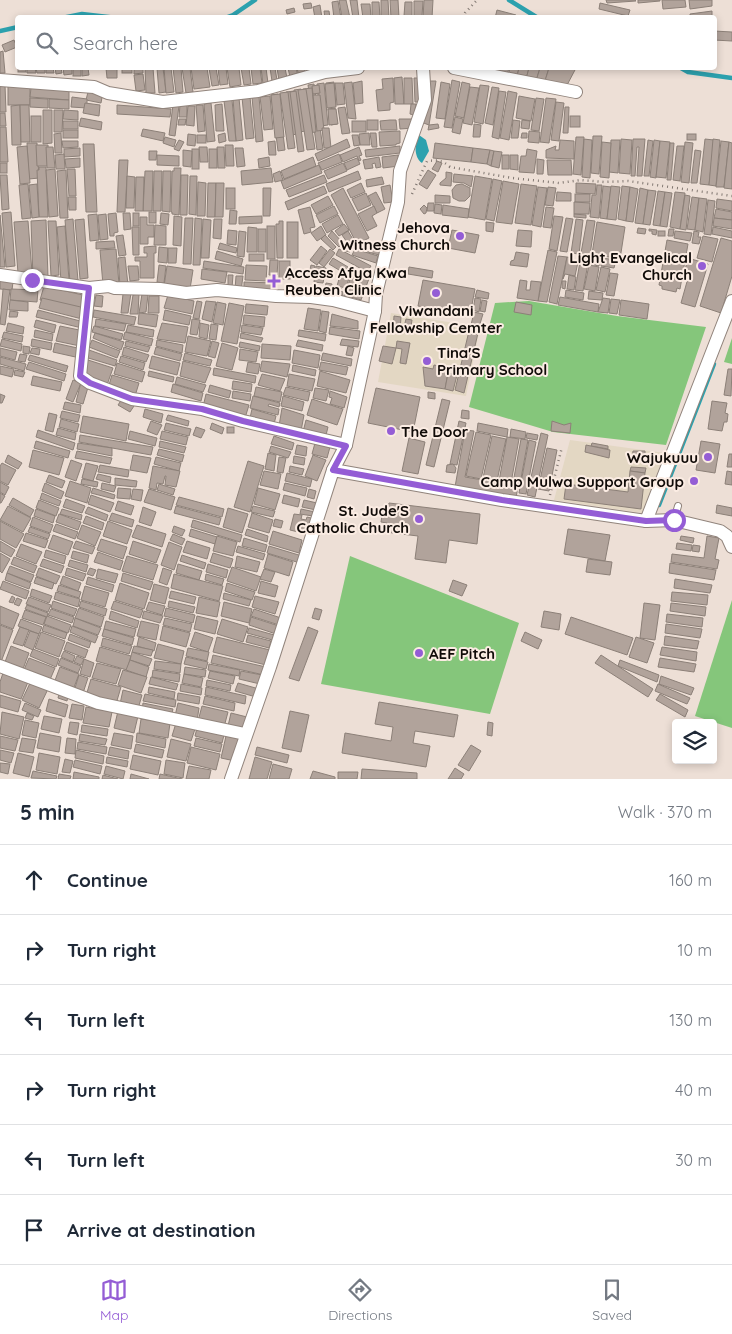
<!DOCTYPE html>
<meta charset="utf-8">
<style>
:root{--surface:#fff;--page:#f2f2f3;--text:#1f2937;--muted:#747a83;--line:#e0e1e3;--accent:#945dd5}
body{margin:0;font-family:Quicksand,sans-serif;background:var(--page);color:var(--text)}
.controls{position:absolute;right:15px;bottom:15px;display:grid;overflow:hidden;border-radius:5px;box-shadow:0 2px 8px #0003}
.controls button{width:45px;height:45px;display:grid;place-items:center;padding:0;border:0;border-bottom:1px solid var(--line);background:var(--surface);color:var(--text);font:25px sans-serif}
.stop{position:absolute;width:15px;height:15px;margin:-11px;border:4px solid #945dd5;border-radius:50%;background:#fff}
.stop.end{background:#945dd5;border-color:#fff;box-shadow:0 1px 5px #0008}
.list{margin:0;padding:0;list-style:none}
h2{display:flex;justify-content:space-between;align-items:center;height:65px;margin:0;padding:0 20px;font-size:21px}
h2 small{font-size:16px;font-weight:400;color:var(--muted)}
.list li{display:grid;grid-template-columns:32px 1fr auto;gap:15px;align-items:center;box-sizing:border-box;height:70px;padding:0 20px;border-top:1px solid var(--line)}
.list b{display:block;font-size:19px;white-space:nowrap}
.list em{font-size:16px;font-style:normal;color:var(--muted)}
.icon{flex:none;width:28px;height:28px;fill:none;stroke:currentColor;stroke-width:2;stroke-linecap:round;stroke-linejoin:round}
.map{position:relative;flex:none;width:732px;height:779px;overflow:hidden}
.search{position:absolute;background:var(--surface);box-shadow:0 2px 8px #0003;left:15px;right:15px;top:15px;height:55px;display:flex;align-items:center;gap:12px;box-sizing:border-box;padding:0 18px;border-radius:5px;color:var(--muted);font-size:19px}
.sheet{height:485px;background:var(--surface)}
nav{display:flex;justify-content:space-around;align-items:center;box-sizing:border-box;height:70px;border-top:1px solid var(--line);background:var(--surface);font-size:14px;color:var(--muted)}
nav a{display:grid;justify-items:center;gap:2px}
nav .on{color:var(--accent)}
.map>svg:first-child{display:block}
.education{fill:#e3d7c3}
.green{fill:#85c67b}
.water{fill:#2ca1ae}
.lines{fill:none;stroke-linecap:round;stroke-linejoin:round}
.stream{stroke:#2ca1ae;stroke-width:4.5}
.building{fill:#b1a39b;stroke:#8c8078}
.lane-casing{stroke:#91847c;stroke-width:8}
.street-casing{stroke:#91847c;stroke-width:14}
.path{stroke:#807771;stroke-width:2.5;stroke-dasharray:1 4;stroke-linecap:butt}
.lane{stroke:#fff;stroke-width:6}
.street{stroke:#fff;stroke-width:12}
.route{stroke:#945dd5;stroke-width:6}
.poi-dot{fill:#945dd5;stroke:#fbece3;stroke-width:2}
.labels{text-anchor:middle;dominant-baseline:central;stroke-width:4;stroke-linejoin:round;paint-order:stroke}
.poi-label{font-size:15px;font-weight:bold;fill:#100b08;stroke:#fbece3;text-anchor:end}
</style>
<div class="map">
<svg width="732" height="779" viewBox="0 0 732 779">
<rect width="100%" height="100%" fill="#eddfd6"/>
<g class="education">
<path d="M391,313l89,14 -14,69 -88,-14z"/>
<path d="M570,440l95,13 -23,60 -88,-13z"/>
</g>
<g class="green">
<path d="M529,301l88,15 89,11 -40,118 -113,-13 -84,-25 26,-104z"/>
<path d="M732,338v26l-8,-2z"/>
<path d="M350,556l169,67 -29,91 -169,-30z"/>
<path d="M732,600v128l-37,-12z"/>
</g>
<path class="water" d="M419,135l7,5 3,11 -7,12c-8,-5 -8,-20 -3,-28z"/>
<g class="lines">
<g class="stream">
<path d="M509,0l29,18"/>
<path d="M62,18l20,-4 35,4"/>
<path d="M225,18l8,-3 22,-15"/>
<path d="M0,31l18,-4"/>
<path d="M681,68l7,4 44,6"/>
<path d="M659,505l55,-141"/>
</g>
</g>
<g class="building">
<path d="M339,0h7l4,18h-8z"/>
<path d="M350,0h7l2,18h-6z"/>
<path d="M381,0h7l1,18h-8z"/>
<path d="M390,0h8l1,18h-8z"/>
<path d="M424,0h9l-1,18h-9z"/>
<path d="M606,0h29l1,1 -29,2z"/>
<path d="M638,0h22v1l-22,2z"/>
<path d="M662,0h23l1,7 -23,2z"/>
<path d="M689,0h23v6l-22,3z"/>
<path d="M338,1l3,17h-7l-2,-16z"/>
<path d="M414,1h9l-1,15h-8z"/>
<path d="M372,2h7l1,16h-8z"/>
<path d="M405,2h7v14h-8z"/>
<path d="M311,3l1,5 -8,1 -1,-5z"/>
<path d="M600,3l30,7 -2,6 -29,-7z"/>
<path d="M361,4h9l1,14h-8z"/>
<path d="M320,5l2,13h-7l-2,-11z"/>
<path d="M294,8l1,4 -8,2 -1,-4z"/>
<path d="M497,10l19,5 -1,3h-20z"/>
<path d="M324,11h5l1,7h-5z"/>
<path d="M712,11v7h-22v-4z"/>
<path d="M714,31l18,1v9l-18,-1z"/>
<path d="M14,40l3,7 -12,5 -3,-7z"/>
<path d="M3,51l2,22h-5v-21z"/>
<rect x="18" y="68" width="8" height="4"/>
<path d="M27,68h8l1,5h-9z"/>
<path d="M36,68h9v5h-8z"/>
<path d="M46,68h7l1,5h-8z"/>
<path d="M55,68h6l1,5 -6,1z"/>
<path d="M63,68h9v6l-8,1z"/>
<rect x="73" y="68" width="8" height="8"/>
<path d="M82,68h6l1,7 -7,1z"/>
<path d="M106,68h11v10h-10z"/>
<rect x="122" y="68" width="10" height="5"/>
<path d="M134,68h9v5l-9,1z"/>
<path d="M145,68h8l2,25h-9z"/>
<path d="M157,68h6l3,24 -7,1z"/>
<path d="M164,68h7l3,24 -8,1z"/>
<path d="M173,68h8l2,24 -7,1z"/>
<path d="M182,68h8l3,24 -7,1z"/>
<path d="M191,68h16l3,19 -16,2z"/>
<path d="M209,68h7l3,17 -7,1z"/>
<path d="M218,68h8l2,16 -8,1z"/>
<path d="M227,68h12l2,17 -11,2z"/>
<path d="M241,68h8l2,16 -7,1z"/>
<path d="M251,68h9l2,15 -9,1z"/>
<path d="M261,68h5l2,15 -5,1z"/>
<path d="M270,68h5l2,12 -5,1z"/>
<path d="M277,68h8l2,10 -8,2z"/>
<path d="M288,68h8l2,8 -8,1z"/>
<path d="M297,68h7l2,7 -7,2z"/>
<path d="M501,68h8l-2,7 -8,-2z"/>
<path d="M510,68h9l-2,8h-9z"/>
<path d="M519,68h10l-3,11 -9,-3z"/>
<path d="M529,68h11l-4,13 -10,-2z"/>
<path d="M540,68h9l-5,16 -8,-3z"/>
<path d="M549,68h27l-10,19 -22,-3z"/>
<path d="M143,74l2,16 -9,1 -2,-16z"/>
<path d="M402,77l2,27h-9l-1,-26z"/>
<path d="M393,78l1,24 -4,1v7l-12,1 -2,-21 7,-1 -1,-10z"/>
<path d="M404,78h8l1,26h-9z"/>
<path d="M414,78h7l1,24h-7z"/>
<path d="M452,80l8,2 -8,46 -8,-1z"/>
<path d="M362,81l1,22 -8,1 -2,-21z"/>
<path d="M428,81h8l-7,44 -8,-3z"/>
<path d="M334,82l2,24h-8l-2,-23z"/>
<path d="M352,82l4,37 -8,-1 -4,-35z"/>
<path d="M441,82l9,2 -5,35 -9,-1z"/>
<path d="M462,82l8,2 -6,34 -9,-2z"/>
<path d="M324,83l4,42 -7,1 -4,-42z"/>
<path d="M334,83l2,24 -9,1 -2,-24z"/>
<path d="M335,83h8l2,21 -8,1z"/>
<rect x="8" y="84" width="22" height="21"/>
<path d="M314,84l9,65 -6,1 -9,-65z"/>
<path d="M0,85h5l1,27h-6z"/>
<path d="M319,85l1,8 -7,1 -1,-8z"/>
<path d="M480,85l9,1 -6,38 -9,-2z"/>
<path d="M470,87l9,1 -7,37 -9,-2z"/>
<path d="M492,87l7,1 -6,37 -8,-2z"/>
<path d="M31,88l38,3v9l-39,-3z"/>
<path d="M89,88l14,4 -2,11 -15,-3z"/>
<path d="M312,88l4,44 -9,1 -4,-44z"/>
<path d="M301,89l5,42 -7,1 -5,-42z"/>
<path d="M306,89l9,60 -8,1 -9,-60z"/>
<path d="M294,91l5,43 -9,1 -4,-43z"/>
<path d="M296,91l8,60 -6,1 -8,-60z"/>
<path d="M499,91l7,1 -7,47 -7,-2z"/>
<path d="M508,91l9,2 -8,47 -9,-2z"/>
<path d="M288,92l7,56 -7,1 -8,-56z"/>
<path d="M278,94l7,56 -7,1 -7,-56z"/>
<path d="M280,94l4,43 -9,1 -4,-43z"/>
<path d="M313,95h7l4,35 -7,1z"/>
<path d="M270,96l3,33 -9,1 -4,-33z"/>
<path d="M519,96l16,3 -4,22 -15,-3z"/>
<path d="M72,97l15,2v9l-16,-1z"/>
<path d="M242,97h8l4,41 -8,1z"/>
<path d="M252,97h7l4,44 -7,1z"/>
<path d="M30,98l18,1v9l-18,-1z"/>
<path d="M233,98h6l4,42 -7,1z"/>
<path d="M536,98l8,1 -5,32 -8,-1z"/>
<path d="M546,98l10,1 -7,44 -9,-1z"/>
<path d="M49,99l20,1v9l-20,-1z"/>
<path d="M232,100l4,41h-7l-5,-40z"/>
<path d="M556,102l8,1 -5,38 -8,-1z"/>
<path d="M85,103l15,2 -1,11 -16,-3z"/>
<path d="M211,103l4,38 -8,1 -3,-38z"/>
<path d="M222,104l2,27h-8l-1,-26z"/>
<path d="M411,104h5l-2,11 -4,-1z"/>
<path d="M20,105l1,40h-9l-1,-39z"/>
<path d="M20,105h9l1,37h-9z"/>
<path d="M117,105l54,4 -1,8 -53,-3z"/>
<path d="M173,105l6,1 -4,30 -6,-1z"/>
<path d="M180,105h7v12h-8z"/>
<path d="M196,105h7l2,26 -7,1z"/>
<path d="M188,106h7l-1,20 -8,-1z"/>
<path d="M345,107l5,26 -8,1 -4,-26z"/>
<path d="M565,107h4l-1,26h-5z"/>
<path d="M335,108l2,16 -6,1 -3,-16z"/>
<path d="M328,109h8l2,15 -9,1z"/>
<path d="M43,110h9v33l-9,1z"/>
<path d="M54,110h9l-1,22h-8z"/>
<path d="M64,110l14,1v9l-15,-1z"/>
<path d="M0,113h5l1,13h-6z"/>
<rect x="31" y="116" width="10" height="26"/>
<rect x="570" y="116" width="10" height="11"/>
<path d="M455,117l8,2 -3,15 -8,-2z"/>
<path d="M81,118l21,4 -1,8 -22,-4z"/>
<path d="M179,119h7l-1,6h-7z"/>
<path d="M399,119h14l1,9 -14,1z"/>
<rect x="367" y="120" width="11" height="10"/>
<path d="M390,120h6l1,10h-16l-1,-9z"/>
<path d="M513,120l7,1 -2,17h-7z"/>
<path d="M522,120l8,1 -1,8 -8,-1z"/>
<rect x="63" y="121" width="15" height="8"/>
<rect x="352" y="121" width="14" height="11"/>
<path d="M438,124l1,4 -11,2 1,-5z"/>
<path d="M474,124l7,1 -1,12h-7z"/>
<path d="M0,127h6l2,35h-8z"/>
<path d="M322,128h7l2,20h-7z"/>
<path d="M143,129l22,4 -2,8 -22,-5z"/>
<rect x="63" y="130" width="15" height="8"/>
<path d="M400,131v12l-4,1v1l-16,1 -1,-14z"/>
<path d="M529,131l11,1 -1,11 -11,-1z"/>
<path d="M61,133l1,20h-7l-1,-19z"/>
<path d="M225,133l1,8 -7,2 -1,-8z"/>
<path d="M369,133l1,12h-10l-1,-11z"/>
<path d="M370,133h6l1,14h-5z"/>
<path d="M522,133h5v5h-6z"/>
<path d="M188,134l8,1 -1,11 -8,-1z"/>
<rect x="687" y="134" width="9" height="6"/>
<rect x="197" y="135" width="9" height="8"/>
<path d="M352,135h6l2,10 -6,1z"/>
<path d="M593,136h9l-3,38 -8,-1z"/>
<path d="M165,137l11,3 -2,7 -11,-4z"/>
<path d="M576,137h8l-3,38 -8,-1z"/>
<path d="M347,139l3,8 -32,14 -3,-7z"/>
<path d="M584,139l8,1 -2,38 -8,-1z"/>
<path d="M621,139l11,1 -2,34 -11,-1z"/>
<path d="M633,139h12l-3,37h-5l2,-29h-2l-2,29h-4z"/>
<path d="M705,139l9,1 -5,45 -9,-1z"/>
<path d="M713,139l7,1 -4,46 -7,-1z"/>
<path d="M179,140l5,2 -5,9 -5,-2z"/>
<path d="M560,140l14,1v18l-28,-1v-8l10,-4 -1,4h4z"/>
<path d="M611,140h9l-2,33 -9,-1z"/>
<path d="M648,140l5,1 -4,35h-5z"/>
<path d="M654,140l6,1 -4,37 -6,-1z"/>
<path d="M62,141h16v6l-15,1z"/>
<path d="M275,141l1,14h-7l-1,-13z"/>
<path d="M660,141l10,1 -4,36 -10,-1z"/>
<path d="M721,141l8,1 -5,45h-8z"/>
<path d="M602,142l9,1 -2,35 -9,-1z"/>
<path d="M685,142l8,1 -4,40 -8,-1z"/>
<path d="M729,142l3,1v46l-8,-1z"/>
<path d="M27,143h10l2,35 -10,1z"/>
<path d="M435,143l38,5 -2,14 -38,-4z"/>
<path d="M670,143h4l-3,37h-4z"/>
<path d="M83,144h11l3,68h-11z"/>
<path d="M36,145h12l1,21h-12z"/>
<path d="M225,145h8l1,21h-8z"/>
<path d="M27,146l3,37 -10,1 -3,-37z"/>
<path d="M400,146v7l-34,4 -1,-7z"/>
<path d="M677,146h7l-4,35 -7,-1z"/>
<path d="M46,147h7l2,21h-8z"/>
<path d="M199,147h8l1,15h-8z"/>
<path d="M217,147h7l1,21h-7z"/>
<path d="M359,147l3,8 -3,1 2,4 -2,1 -2,-5 -14,6 -3,-7z"/>
<path d="M80,148v8l-16,1v-8z"/>
<path d="M235,148h8l2,18 -8,1z"/>
<path d="M473,148l17,2 -3,14 -16,-2z"/>
<rect x="192" y="149" width="7" height="20"/>
<rect x="209" y="149" width="8" height="19"/>
<path d="M527,149l10,2 -3,22 -15,-1 2,-16h5z"/>
<path d="M183,150l9,1 -1,16 -8,-1z"/>
<path d="M490,150l4,1 -3,15 -4,-2z"/>
<path d="M695,150l6,1 -4,32h-6z"/>
<path d="M149,151h8l-1,9h-7z"/>
<path d="M494,151l8,1 -3,16 -8,-2z"/>
<path d="M64,154l1,15h-9l-1,-14z"/>
<path d="M339,154l3,8 -20,8 -4,-7z"/>
<path d="M157,155l22,1v10l-22,-1z"/>
<path d="M398,155l1,11 -16,2 -1,-11z"/>
<rect x="502" y="155" width="7" height="14"/>
<path d="M510,155h8v15l-8,-1z"/>
<path d="M269,157l1,9 -11,2 -1,-9z"/>
<path d="M313,157l3,9 -32,13 -3,-8z"/>
<path d="M379,157l2,10 -5,1 -1,-5 -3,1 1,4 -8,1 -2,-9z"/>
<path d="M80,158v9l-14,1 -1,-9z"/>
<path d="M357,158l3,6 -13,6 -3,-7z"/>
<path d="M537,159l7,1 -1,14h-6z"/>
<path d="M119,160h9l-3,52h-8z"/>
<path d="M547,160h24l1,15h-24z"/>
<path d="M437,161l5,2 -4,9 -6,-3z"/>
<rect x="0" y="163" width="7" height="10"/>
<path d="M343,163l4,8 -19,8 -4,-8z"/>
<path d="M319,165l3,8 -38,16 -3,-8z"/>
<path d="M39,167h7l2,50h-9l-2,-47h2z"/>
<path d="M174,168h7l-2,47 -7,-1v-2h-1l1,-41h2z"/>
<path d="M271,168l2,14 -31,3 -1,-14z"/>
<path d="M55,169l3,47 -9,1 -3,-47z"/>
<path d="M67,169h8l1,27h-7z"/>
<path d="M66,170l2,48h-8l-3,-47z"/>
<path d="M428,170l8,5 -9,14 -8,-5z"/>
<path d="M145,171h8l-1,40h-9z"/>
<path d="M154,171h8l-1,40h-8z"/>
<path d="M163,171h8l-1,41 -8,-1z"/>
<path d="M280,171l3,9 -8,2 -2,-8z"/>
<path d="M358,171l3,8 -32,13 -3,-8z"/>
<path d="M446,172l6,1 -1,13 -11,-1v-2l6,-5z"/>
<path d="M454,174l19,2 -2,11 -7,-4 -11,-1z"/>
<path d="M0,175h7l2,34 -7,1z"/>
<path d="M181,175h7l-1,40h-7z"/>
<path d="M324,175l3,7 -38,15 -3,-7z"/>
<path d="M127,176l8,1 -1,31h-8z"/>
<path d="M190,176h7l-1,39 -7,-1z"/>
<path d="M475,176l17,3 -7,41 -17,-3z"/>
<path d="M136,177h8l-1,34h-8z"/>
<path d="M382,177l2,7 -17,3 -1,-7z"/>
<path d="M493,179l9,2 -8,40 -8,-2z"/>
<path d="M503,181l16,3 -7,40 -16,-2z"/>
<path d="M198,182l8,1 -1,33h-8z"/>
<path d="M208,183h8l-1,34h-8z"/>
<path d="M216,183h8l-1,34h-8z"/>
<path d="M361,183l4,9 -14,6 -4,-8z"/>
<path d="M576,183l20,1 -1,10 -19,-1z"/>
<path d="M28,184l3,34 -9,1 -3,-34z"/>
<path d="M37,184l2,33 -7,1 -3,-33z"/>
<path d="M462,184l8,4v8l-5,5h-6l-6,-3 -1,-8 4,-5z"/>
<path d="M521,184l16,2 -6,39 -16,-2z"/>
<path d="M390,185l3,17 -9,1 -3,-16z"/>
<path d="M597,185h5l-3,33 -9,-1 2,-22h4z"/>
<path d="M324,186l3,7 -39,17 -3,-8z"/>
<path d="M603,186l8,1 -4,32 -7,-1z"/>
<path d="M611,186l9,1 -4,33 -9,-1z"/>
<path d="M622,186l8,1 -4,34 -8,-2z"/>
<path d="M538,187l9,1 -6,39 -9,-2z"/>
<path d="M548,187l8,1 -3,18 -8,-1z"/>
<path d="M630,187l8,2 -5,33 -7,-1z"/>
<rect x="226" y="188" width="9" height="21"/>
<path d="M263,188h8l-1,28h-7z"/>
<path d="M343,188l26,50 -12,6 -26,-49z"/>
<path d="M640,188l8,2 -5,34 -8,-1z"/>
<path d="M648,190l8,1 -6,34 -7,-1z"/>
<path d="M658,191l7,1 -5,34 -7,-1z"/>
<path d="M376,192l9,17 -8,4 -9,-17z"/>
<path d="M557,192l14,1v8h-15z"/>
<path d="M665,192l7,1 -5,34 -7,-1z"/>
<path d="M675,192l10,1 -5,36 -10,-2z"/>
<path d="M366,193l5,12 -13,6 -6,-12z"/>
<rect x="575" y="194" width="15" height="8"/>
<path d="M435,195l15,1v7h-15z"/>
<path d="M685,195l5,1 -4,34 -6,-1z"/>
<path d="M328,196l5,9 -17,9 -5,-9z"/>
<path d="M68,197h8v13h-7z"/>
<path d="M692,197l7,1 -4,32 -8,-1z"/>
<path d="M699,198l8,1 -4,33 -8,-2z"/>
<path d="M717,199l15,2v10l-16,-3z"/>
<path d="M708,200l7,1 -4,34 -7,-1z"/>
<path d="M574,202l16,1 -1,11h-15z"/>
<path d="M428,203h6v8h-7z"/>
<path d="M435,204l7,1 -1,9 -7,-1z"/>
<path d="M424,205l3,3 -1,5 -2,1 -4,-5z"/>
<path d="M443,205l26,4 -1,9 -26,-3z"/>
<path d="M334,206l4,8 -18,9 -4,-8z"/>
<path d="M374,206l3,7 -5,3 5,10 -10,5 -9,-17z"/>
<path d="M310,207l5,20 -5,1 1,4 -7,2 -6,-24z"/>
<path d="M546,207l8,1 -3,20 -8,-1z"/>
<path d="M716,209l16,3v8l-18,-2z"/>
<path d="M230,210l7,1 -1,13h-7z"/>
<path d="M11,212l4,54 -9,1 -4,-54z"/>
<rect x="149" y="212" width="7" height="11"/>
<path d="M116,213l2,19 -4,1v3h-4l-2,-22z"/>
<path d="M123,213h7l1,16 -7,1z"/>
<rect x="133" y="213" width="6" height="13"/>
<path d="M161,213l8,1 -1,11 -8,-1z"/>
<path d="M97,214l2,26 -9,1 -2,-26z"/>
<path d="M106,214l2,25 -8,1 -2,-25z"/>
<path d="M574,214l12,1v3l-12,-1z"/>
<path d="M0,215l5,52h-5z"/>
<path d="M338,215l5,9 -16,9 -5,-9z"/>
<path d="M174,216l8,1 -1,29 -8,-1z"/>
<path d="M262,216v7l-23,1v-7z"/>
<path d="M554,216l9,1 -6,34 -8,-2z"/>
<path d="M140,217h7v8h7v12h-6v7h-8z"/>
<path d="M185,218h8l-2,46h-8z"/>
<path d="M195,218l7,1 -2,46h-7z"/>
<path d="M566,218l7,1 -6,33 -7,-1z"/>
<path d="M714,218l18,2v9l-19,-3z"/>
<path d="M73,219l5,62 -8,1 -5,-62z"/>
<path d="M84,219l4,59 -8,1 -5,-59z"/>
<path d="M203,219l8,1 -2,38h-8z"/>
<path d="M214,219h8l-1,20 -8,-1z"/>
<path d="M576,219l7,1 -4,34 -8,-1z"/>
<path d="M46,220l2,57 -15,1 -2,-57z"/>
<path d="M587,220l8,1 -5,34 -9,-2z"/>
<path d="M28,221l4,51 -14,1 -4,-51z"/>
<path d="M48,221h8l3,54 -8,1z"/>
<path d="M279,221h4v37h-6l-1,-34h3z"/>
<rect x="287" y="222" width="11" height="36"/>
<path d="M486,222l8,1 -1,9 -7,-1z"/>
<path d="M597,222l28,5 -5,32 -28,-5z"/>
<path d="M344,224l5,6 -10,6 -4,-5z"/>
<path d="M155,225l11,1v19h-12z"/>
<path d="M65,226l4,54 -8,1 -4,-54z"/>
<rect x="267" y="226" width="8" height="33"/>
<path d="M321,226l5,9 -9,6 -6,-8z"/>
<path d="M132,227h7v28h-6z"/>
<path d="M248,227l9,1v24h-10z"/>
<path d="M713,227l19,4v7l-20,-4z"/>
<path d="M638,228l8,1 -1,5 -8,-1z"/>
<rect x="258" y="229" width="8" height="23"/>
<path d="M649,229l8,1 -1,5 -4,-1v-3h-3z"/>
<path d="M669,229h5l-1,7h-5z"/>
<path d="M228,230l9,1 -1,14 -9,-1z"/>
<path d="M452,230l27,5 -4,18 -27,-5z"/>
<path d="M518,230l14,1 -1,16 -15,-1z"/>
<path d="M239,231l7,1 -2,25 -7,-1z"/>
<path d="M332,231l11,12 -4,4 -11,-11z"/>
<path d="M348,231l6,10 -5,4 -7,-10z"/>
<rect x="658" y="231" width="7" height="5"/>
<path d="M675,231l17,2 -2,8 -16,-3z"/>
<path d="M694,231l5,1 -1,5h3l-2,7 -7,-1z"/>
<path d="M123,235l3,20 -7,1 -3,-20z"/>
<path d="M325,235l11,12 -3,3 -12,-11z"/>
<path d="M703,236l15,3 -6,23 -15,-4z"/>
<path d="M721,238l11,3v35l-11,37 -21,-7z"/>
<path d="M667,240l21,4 -8,45 -3,-1 -1,4 -14,-3v-3l-3,-1z"/>
<path d="M114,241l1,7 -19,1v-7z"/>
<path d="M220,243l17,5 -1,5 -18,-4z"/>
<path d="M362,243l19,5 -2,7 -19,-5z"/>
<path d="M344,244l8,3 -2,5 -8,-2z"/>
<path d="M156,246v7h-2v25h-14v-17h-5v-4h12v-4h-3v-6z"/>
<path d="M321,246l6,5 -10,14 -7,-5z"/>
<path d="M159,247l9,1 -1,15 -9,-1z"/>
<path d="M168,248h9l-1,15h-8z"/>
<path d="M116,249l3,35 -16,1 -3,-35z"/>
<path d="M330,249l5,4 -11,14 -5,-4z"/>
<path d="M339,249l32,17 -4,6 -31,-17z"/>
<path d="M355,249l23,7 -2,7 -24,-8z"/>
<path d="M548,250l9,2 -10,50 -9,-1z"/>
<path d="M217,251l26,8 -2,7 -26,-7z"/>
<path d="M516,252l13,2 -2,13 -17,-2 1,-4 3,-1z"/>
<rect x="249" y="254" width="15" height="7"/>
<path d="M558,256l9,1 -10,47 -8,-2z"/>
<path d="M581,256l8,2 -6,33 -8,-1z"/>
<path d="M591,256l9,2 -1,8 -10,-2z"/>
<path d="M125,257l3,28 -8,1 -2,-28z"/>
<path d="M567,257l5,1v3l6,1 -3,14 -10,-2 -2,5z"/>
<path d="M333,258l15,9 -4,6 -15,-9z"/>
<path d="M602,258l14,2 -2,8 -13,-2z"/>
<path d="M688,258l20,6 -13,43 -14,-4 9,-32 -5,-1z"/>
<path d="M270,260h8l-1,15h-8z"/>
<path d="M204,261l40,6 -1,7 -40,-6z"/>
<rect x="279" y="261" width="11" height="18"/>
<path d="M159,265l7,1 -2,17 -7,-1z"/>
<path d="M246,265l21,1 -1,15 -21,-1z"/>
<path d="M311,265l4,1 -2,9 -4,-1z"/>
<path d="M589,265l10,2 -4,24 -11,-2z"/>
<path d="M128,266h10l1,14 -9,1z"/>
<path d="M167,266l26,4 -3,19 -26,-3z"/>
<path d="M316,266l10,2 -3,15 -9,-1z"/>
<path d="M409,267l24,4 -1,7 -24,-4z"/>
<path d="M601,267l9,2 -5,23 -9,-2z"/>
<path d="M202,269l25,3 -2,11 -24,-4z"/>
<path d="M354,269l6,2 -11,29 -6,-2z"/>
<path d="M341,272l9,3 -4,13 -9,-2z"/>
<path d="M361,272l9,4 -9,24 -10,-3z"/>
<path d="M610,273l8,1 -4,22 -8,-1z"/>
<path d="M228,275h5l-1,13h-4z"/>
<path d="M569,275l7,2 -2,13 -7,-1z"/>
<path d="M236,276h7l-2,15 -6,-1z"/>
<path d="M0,280l13,2 -1,8 -12,-1z"/>
<path d="M423,280l52,9 -5,26 -52,-9z"/>
<path d="M520,280l7,1 -1,9h4l1,-9 10,1 -3,19 -21,-3z"/>
<path d="M562,281h4l-1,8 -3,-1z"/>
<path d="M244,282l31,1v8l-31,-1z"/>
<path d="M326,283l6,1 -2,11 -6,-1z"/>
<path d="M44,286l43,10 -4,15 -43,-11z"/>
<path d="M336,287l5,1 -1,3 3,1 -1,7 -8,-1z"/>
<path d="M3,289l7,1 -5,35 -5,-1z"/>
<path d="M11,289l27,1 -1,12 -27,-2z"/>
<path d="M477,290l12,3 -1,6 -13,-2z"/>
<path d="M566,290l18,3 -1,7 -18,-3z"/>
<path d="M589,291l14,2 -1,7 -14,-1z"/>
<path d="M131,293l-3,20h-7l2,-19z"/>
<path d="M139,294l-1,20h-8l3,-19z"/>
<path d="M142,294l6,1 -2,17 -7,1z"/>
<path d="M96,295l7,1 -1,11 -8,-1z"/>
<path d="M168,295l26,6 -2,13 -28,-6z"/>
<path d="M149,296h10v17h-11z"/>
<path d="M560,297l39,7 -1,8 -40,-7z"/>
<path d="M42,298l43,10 -3,11 -43,-11z"/>
<path d="M475,298l6,1 -2,13 -6,-2z"/>
<path d="M603,298l7,1 -2,14 -10,-1z"/>
<path d="M611,299l9,1 -3,14 -8,-1z"/>
<path d="M10,300l18,2v9l-19,-1z"/>
<path d="M482,300l5,1 -2,11 -5,-1z"/>
<path d="M621,300l28,4 -2,15 -28,-4z"/>
<path d="M197,301l5,1 -3,17 -6,-1z"/>
<path d="M206,301l10,1 -4,20 -10,-3z"/>
<path d="M217,302l9,2 -3,21 -10,-2z"/>
<path d="M516,302l16,3 -1,10 -17,-3z"/>
<path d="M229,303l15,3 -7,38 -16,-3z"/>
<path d="M246,304l22,2 -1,9 -22,-2z"/>
<path d="M308,308l13,2 -3,21 -14,-2z"/>
<path d="M38,310l46,12 -2,6 -46,-11z"/>
<path d="M94,310l42,7 -2,8 -41,-8z"/>
<path d="M165,310l26,6 -2,9 -26,-5z"/>
<path d="M10,311l8,1 -1,5h-8z"/>
<path d="M322,311l7,1 -3,21 -7,-2z"/>
<path d="M474,312l9,2 -4,13 -8,-2z"/>
<path d="M139,313l19,2 -2,12 -18,-3z"/>
<path d="M332,314l26,7v8l-28,-3z"/>
<path d="M244,315l21,2 -1,10 -21,-3z"/>
<path d="M394,316l7,1 -1,14h-7z"/>
<path d="M96,319l30,5 -2,7 -29,-5z"/>
<path d="M192,319l8,1 -3,15 -7,-1z"/>
<path d="M406,319l6,1 -2,13 -7,-2z"/>
<path d="M36,320l20,5 -2,8 -20,-6z"/>
<path d="M8,323l16,4 -1,7 -17,-3z"/>
<path d="M162,323l26,4 -3,16 -28,-4z"/>
<path d="M200,323l9,2 -2,14 -8,-2z"/>
<path d="M211,324l7,1 -2,15 -7,-1z"/>
<path d="M128,325l26,5 -1,7 -27,-5z"/>
<path d="M242,325l21,3 -2,7 -20,-3z"/>
<path d="M60,326l24,5 -4,15 -24,-5z"/>
<path d="M94,326l29,8 -2,6 -29,-8z"/>
<path d="M330,327l30,4 -1,8 -30,-5z"/>
<path d="M35,330l18,4 -1,7 -18,-4z"/>
<path d="M299,330l27,4 -1,7 -27,-5z"/>
<path d="M469,331l9,2 -14,60 -9,-3z"/>
<path d="M4,332l19,4 -1,6 -20,-4z"/>
<path d="M125,332l28,7 -2,7 -28,-7z"/>
<path d="M95,333l29,9 -3,8 -28,-12z"/>
<path d="M241,333l22,5 -2,4 -21,-4z"/>
<path d="M188,336l23,5 -4,15 -22,-4z"/>
<path d="M2,339l20,5 -1,7 -21,-5z"/>
<path d="M32,339l20,4 -1,7 -20,-4z"/>
<path d="M342,339l17,2 -1,6 -18,-2z"/>
<path d="M92,340l28,11 -3,7 -28,-11z"/>
<path d="M157,340l26,5 -1,8 -26,-7z"/>
<path d="M298,340l25,5 -1,6 -26,-5z"/>
<path d="M126,341l24,6 -2,5 -23,-6z"/>
<path d="M212,341l7,2 -4,15 -7,-2z"/>
<path d="M397,341l13,2 -4,21 -6,-1 2,-14 -6,-1z"/>
<path d="M240,342l20,4 -1,5 -20,-4z"/>
<path d="M55,343l27,6 -2,9 -27,-6z"/>
<path d="M222,343l16,5 -6,22 -16,-4z"/>
<path d="M262,344l29,2 -1,14 -29,-2z"/>
<path d="M23,346l7,1 -1,7 -6,-1z"/>
<path d="M348,346l6,2 -2,8 -6,-1z"/>
<path d="M383,346l13,2 -4,16 -13,-3z"/>
<path d="M124,347l25,8 -3,7 -24,-7z"/>
<path d="M156,347l26,7 -2,7 -26,-7z"/>
<path d="M0,348l17,4 -2,8 -15,-4z"/>
<path d="M32,348l8,1 -1,6 -9,-2z"/>
<path d="M240,349l18,3 -2,10 -17,-2z"/>
<path d="M89,350l28,10 -2,6 -30,-9z"/>
<path d="M294,350l26,5 -2,13 -26,-5z"/>
<path d="M185,353l27,7 -2,6 -27,-6z"/>
<path d="M323,353l29,6 -1,7 -30,-6z"/>
<path d="M20,354l7,1 -2,7 -7,-1z"/>
<path d="M30,355l38,11 -2,6 -38,-12z"/>
<path d="M121,356l24,7 -2,7 -24,-8z"/>
<path d="M152,356l28,7 -3,12 -28,-7z"/>
<path d="M0,357l26,7 -2,7 -24,-7z"/>
<path d="M88,360l25,8 -6,17 -25,-8z"/>
<path d="M183,361l28,7 -6,15 -25,-7z"/>
<path d="M262,361l28,3 -3,13 -27,-6z"/>
<path d="M29,362l37,12 -2,7 -38,-12z"/>
<path d="M248,362l12,2 -2,10 -12,-2z"/>
<path d="M321,362l27,5 -2,8 -27,-5z"/>
<path d="M117,363l28,9 -3,10 -28,-8z"/>
<path d="M293,365l23,5 -1,6 -23,-5z"/>
<path d="M434,365l15,3 -4,21 -20,-3 -2,-19 10,2z"/>
<path d="M0,366l14,3 -2,8 -12,-3z"/>
<path d="M214,368l42,8 -1,7 -42,-8z"/>
<path d="M728,369h4l-1,27 -7,-1z"/>
<path d="M15,370l10,2 -2,5 -9,-2z"/>
<path d="M149,371l25,6 -1,5 -25,-6z"/>
<path d="M320,371l30,9 -4,13 -29,-7z"/>
<path d="M448,373l9,2 -4,16 -8,-2z"/>
<path d="M262,374l23,5 -5,12 -22,-6z"/>
<path d="M289,374l26,5 -3,12 -25,-5z"/>
<path d="M112,375l27,8 -4,13 -27,-8z"/>
<path d="M33,376l29,6 -2,9 -29,-6z"/>
<path d="M177,377l29,8 -3,7 -28,-8z"/>
<path d="M73,380l8,3 -8,19 -7,-3z"/>
<path d="M233,381l19,3 -1,8 -19,-3z"/>
<path d="M81,382l8,2 -6,20 -7,-2z"/>
<path d="M173,384l30,9 -2,8 -30,-9z"/>
<path d="M210,385l21,6 -2,7 -21,-6z"/>
<path d="M256,387l26,5 -2,10 -26,-6z"/>
<path d="M286,387l24,5 -2,9 -25,-6z"/>
<path d="M315,388l14,2 -3,11 -13,-3z"/>
<path d="M376,388l44,9 -7,35 -45,-9z"/>
<path d="M233,391l18,3 -1,7 -18,-3z"/>
<path d="M330,391l17,6 -3,11 -14,-4 2,-6 -3,-1z"/>
<path d="M428,392l7,1v6l-7,-1z"/>
<path d="M0,394l5,2 -3,7h-2z"/>
<path d="M206,394l43,11 -4,13 -42,-11z"/>
<path d="M253,396l27,7 -1,4 -10,-3 -1,2 11,3 -1,6 -28,-7z"/>
<path d="M283,396l21,6 -2,9 -21,-5z"/>
<path d="M122,399l12,7 -4,6 -12,-7z"/>
<path d="M312,399l31,10 -6,16 -30,-10z"/>
<path d="M442,399l8,2 -16,66 -8,-2z"/>
<path d="M712,401l15,2 -2,10 3,1 -1,8h-3l-2,9 -14,-2z"/>
<path d="M65,402l16,3 -1,8 -17,-4z"/>
<path d="M282,408l22,7 -3,16 -22,-5z"/>
<path d="M145,409l18,5 -2,9 -18,-6z"/>
<path d="M252,409l24,7 -2,8 -24,-6z"/>
<path d="M462,410l7,1v8l-8,-1z"/>
<path d="M62,411l18,4 -2,7 -18,-4z"/>
<path d="M49,413l8,2 -4,17 -8,-2z"/>
<path d="M168,415l21,6 -1,5 -22,-6z"/>
<path d="M83,416l46,8 -3,17 -46,-9z"/>
<path d="M61,419l18,5 -2,8 -18,-5z"/>
<path d="M306,420l22,7 -3,12 -22,-7z"/>
<path d="M151,421l11,4 -5,10 -10,-4z"/>
<path d="M459,421l7,2 -9,42 -7,-1z"/>
<path d="M552,421l12,4 7,-2 -1,10 -19,-2z"/>
<path d="M166,423l25,6 -2,7 -25,-6z"/>
<path d="M212,423l12,5 -2,6 -12,-5z"/>
<path d="M478,423l30,6 -1,8 -30,-6z"/>
<path d="M196,427l9,3 -4,8 -8,-3z"/>
<rect x="227" y="427" width="7" height="6"/>
<path d="M58,428l18,5 -1,7 -19,-5z"/>
<path d="M511,429l15,3 -1,7 -15,-2z"/>
<path d="M38,430l37,13 -2,7 -37,-13z"/>
<path d="M465,430l9,1 -9,46 53,9 -2,12 -61,-11z"/>
<path d="M130,431l27,7 -2,8 -27,-7z"/>
<path d="M162,431l26,6 -2,8 -26,-6z"/>
<path d="M476,432l15,3 -10,44 -15,-3z"/>
<path d="M527,433l11,2 -1,5 -11,-2z"/>
<path d="M541,433l7,2 -13,62 -8,-2z"/>
<path d="M80,435l73,12 -2,8 -72,-13z"/>
<path d="M274,436l20,7 -2,7 -21,-6z"/>
<path d="M492,436l14,3 -9,42 -14,-3z"/>
<path d="M507,437l12,2 -8,44 -12,-2z"/>
<path d="M409,438l16,4 -7,32 -16,-3z"/>
<path d="M521,439l7,1 -8,44 -7,-1z"/>
<path d="M529,440l7,2 -10,52 -7,-1z"/>
<path d="M36,441l34,10 -2,7 -34,-10z"/>
<path d="M160,441l26,6 -2,6 -25,-6z"/>
<path d="M701,441l19,3 -5,29 -19,-3z"/>
<path d="M78,443l34,5v8l-35,-7z"/>
<path d="M315,443l15,4 -3,11 -15,-4z"/>
<path d="M592,443l16,3v3l-17,-3z"/>
<path d="M297,445l10,2 -1,9 -11,-2z"/>
<path d="M586,445l24,5 -1,8 -24,-6z"/>
<path d="M271,446l20,6 -3,6 -19,-6z"/>
<path d="M547,448l10,2 -8,41 -11,-2z"/>
<path d="M159,449l25,6 -2,7 -25,-7z"/>
<path d="M33,450l31,8 -5,17 -30,-8z"/>
<path d="M77,451l35,7 -2,6 -35,-6z"/>
<path d="M633,451h12v8h-13z"/>
<path d="M268,453l8,2 -2,16 -9,-2z"/>
<path d="M729,454h3v13h-5z"/>
<path d="M8,455l14,8 -4,6 -13,-7z"/>
<path d="M133,455l18,3 -4,15 -17,-3z"/>
<path d="M313,455l13,5 -9,21 -12,-5z"/>
<path d="M294,456l11,2 -1,7 -11,-2z"/>
<path d="M156,457l25,6 -2,8 -25,-7z"/>
<path d="M279,457l7,1 -3,15 -6,-1z"/>
<path d="M71,460l11,4 -6,17 -11,-4z"/>
<path d="M248,461l16,5 -14,46 -16,-5z"/>
<path d="M2,463l14,7 -8,15 -8,-4v-15z"/>
<path d="M86,463l12,3 -5,15 -11,-3z"/>
<path d="M453,464l3,4 -1,5 -9,-1 1,-7z"/>
<path d="M100,465l29,5 -1,7 -30,-5z"/>
<path d="M153,466l27,5 -4,16 -11,-2 1,-9h-1l-2,8 -6,-1 -1,7 -7,-2z"/>
<path d="M290,466l14,3 -2,6 -13,-3z"/>
<path d="M631,467l15,1 -1,5 -15,-2z"/>
<path d="M264,471l17,3 -3,15 -18,-4z"/>
<path d="M630,471l15,2 -4,36 -77,-10 2,-15 62,8z"/>
<path d="M727,471l5,1v13l-7,-1z"/>
<path d="M287,473l25,6 -2,8 -25,-6z"/>
<path d="M98,474l13,3 -1,6 -14,-4z"/>
<path d="M49,475l16,6 -3,7 -16,-6z"/>
<path d="M115,478l22,3 -1,6 -21,-2z"/>
<path d="M82,479l16,3 -1,5 -16,-3z"/>
<path d="M70,481l21,7 -4,15 -22,-7z"/>
<path d="M0,482l9,5 -4,8 -5,-3z"/>
<path d="M45,483l19,9 -3,7 -19,-8z"/>
<path d="M102,483l14,3 -2,6 -13,-3z"/>
<path d="M285,483l22,5 -2,8 -22,-6z"/>
<path d="M159,484l16,5 -2,6 -16,-5z"/>
<path d="M93,488l22,7 -1,4 -23,-6z"/>
<path d="M118,488l13,1 -1,10 -13,-1z"/>
<path d="M258,488l22,6 -5,16 -21,-6z"/>
<path d="M133,489l10,1 -2,11 -10,-2z"/>
<path d="M149,489l26,8 -4,13 -27,-8z"/>
<path d="M309,489l7,2 -2,8 -7,-2z"/>
<path d="M0,493l5,3 -4,7h-1z"/>
<path d="M42,493l19,8 -2,5 -19,-7z"/>
<path d="M91,495l23,8 -4,9 -22,-8z"/>
<path d="M284,495l16,4 -2,8 -16,-4z"/>
<path d="M179,497l45,12 -2,8 -46,-12z"/>
<path d="M13,498l21,12 -4,7 -21,-12z"/>
<path d="M66,499l19,7 -3,7 -19,-6z"/>
<path d="M39,500l20,8 -3,8 -20,-8z"/>
<path d="M304,500l13,3 -1,7 -14,-3z"/>
<path d="M118,501l16,5 -3,9 -16,-5z"/>
<path d="M389,503l91,11 -3,30 -28,-4 -3,23 -31,-4 3,-23 -33,-4 2,-9 -6,-1 2,-13 5,1z"/>
<path d="M717,505l15,3v8l-16,-3z"/>
<path d="M8,506l23,12 -8,14 -23,-12z"/>
<path d="M176,506l45,12 -2,7 -45,-12z"/>
<path d="M253,506l22,5 -2,6 -22,-5z"/>
<path d="M88,507l20,8 -2,6 -21,-8z"/>
<path d="M143,507l13,5 -5,14 -12,-4z"/>
<path d="M228,508l20,6 -6,19 -19,-6z"/>
<path d="M36,509l19,7 -2,7 -19,-7z"/>
<path d="M62,509l20,6 -1,5 -21,-6z"/>
<path d="M301,509l14,3 -2,4 -13,-2z"/>
<path d="M112,513l22,7 -2,7 -23,-7z"/>
<path d="M252,513l21,7 -4,13 -21,-6z"/>
<path d="M59,514l22,8 -3,8 -22,-8z"/>
<path d="M294,514l8,1 -1,4 5,1 1,-3 8,2 -4,16 -21,-5z"/>
<path d="M86,516l18,7 -2,7 -19,-7z"/>
<path d="M33,517l20,8 -3,8 -20,-7z"/>
<path d="M275,519l8,2 -2,7 -8,-2z"/>
<path d="M193,520l49,15 -2,7 -49,-15z"/>
<path d="M0,521l24,13 -8,14 -16,-9z"/>
<path d="M108,521l24,9 -5,14 -24,-8z"/>
<path d="M56,524l22,8 -3,7 -22,-8z"/>
<path d="M82,525l19,7 -6,14 -18,-8z"/>
<path d="M137,525l29,9 -4,13 -30,-10z"/>
<path d="M174,526l11,4 -3,6 -10,-4z"/>
<path d="M30,527l20,7 -2,5 -20,-7z"/>
<path d="M191,529l26,8 -2,7 -26,-8z"/>
<path d="M247,529l21,7 -1,6 -22,-7z"/>
<path d="M568,529l42,6 -5,26 -41,-7z"/>
<path d="M273,531l29,9 -3,13 -30,-9z"/>
<path d="M26,533l22,7 -3,8 -22,-7z"/>
<path d="M173,534l12,5 -3,6 -12,-5z"/>
<path d="M53,535l20,7 -5,13 -20,-7z"/>
<path d="M217,536l20,6 -4,14 -20,-5z"/>
<path d="M681,536l13,2 -1,5 -13,-3z"/>
<path d="M707,536l12,2 -4,21 4,1 -2,9 -46,-7 1,-8 32,4z"/>
<path d="M244,538l23,7 -2,7 -23,-6z"/>
<path d="M101,539l26,8 -4,12 -26,-9z"/>
<path d="M0,541l15,9 -4,7 -11,-6z"/>
<path d="M76,541l19,6 -3,7 -19,-6z"/>
<path d="M133,541l28,9 -5,13 -27,-9z"/>
<path d="M187,541l23,7 -3,11 -24,-7z"/>
<path d="M169,542l13,5 -8,23 -13,-5z"/>
<path d="M677,543l15,2 -1,6 -15,-2z"/>
<path d="M21,544l21,8 -6,12 -20,-8z"/>
<path d="M693,545l7,1 -1,6 -7,-1z"/>
<path d="M238,546l27,8 -2,6 -27,-8z"/>
<path d="M269,546l33,10 -2,7 -33,-10z"/>
<path d="M46,550l20,6 -2,8 -20,-7z"/>
<path d="M73,551l16,4 -2,8 -16,-5z"/>
<path d="M98,552l25,9 -3,9 -26,-8z"/>
<path d="M0,553l10,6 -8,14 -2,-2z"/>
<path d="M213,553l20,6 -3,9 -20,-6z"/>
<path d="M268,554l25,8 -4,14 -25,-8z"/>
<path d="M182,555l24,8 -2,6 -24,-8z"/>
<path d="M127,556l31,9 -5,15 -31,-9z"/>
<path d="M237,556l23,6 -3,10 -22,-5z"/>
<path d="M14,557l23,9 -3,7 -23,-9z"/>
<path d="M43,559l21,7 -3,7 -21,-7z"/>
<path d="M588,559l24,3 -2,13 -24,-3z"/>
<path d="M70,560l18,5 -2,7 -18,-6z"/>
<path d="M670,563l46,7 -2,10 -45,-7z"/>
<path d="M178,564l24,7 -3,9 -23,-7z"/>
<path d="M208,564l20,6 -2,8 -20,-6z"/>
<path d="M10,566l24,9 -3,7 -24,-9z"/>
<path d="M232,567l29,10 -5,14 -29,-10z"/>
<path d="M39,568l21,8 -4,8 -20,-8z"/>
<path d="M67,568l19,6 -3,7 -18,-6z"/>
<path d="M90,568l6,2 -3,6 -6,-2z"/>
<path d="M163,568l9,3 -5,14 -8,-3z"/>
<path d="M98,569l20,5 -3,9 -19,-5z"/>
<path d="M264,569l11,3 -4,10 -11,-3z"/>
<path d="M7,573l24,10 -2,6 -24,-9z"/>
<path d="M123,573l30,9 -3,8 -29,-9z"/>
<path d="M174,574l49,12 -4,15 -48,-13z"/>
<path d="M206,574l18,5 -2,6 -17,-5z"/>
<path d="M63,576l18,7 -3,8 -18,-7z"/>
<path d="M36,577l18,6 -2,6 -18,-6z"/>
<path d="M88,577l26,8 -2,7 -26,-8z"/>
<path d="M675,579l37,6 -2,8 -36,-5z"/>
<path d="M453,580l14,5 -5,11 -13,-5z"/>
<path d="M3,581l26,10 -3,8 -26,-10z"/>
<path d="M261,581l17,5 -3,11 -17,-4z"/>
<path d="M120,583l29,10 -5,16 -29,-9z"/>
<path d="M227,583l28,9 -3,8 -27,-9z"/>
<path d="M154,584l15,4 -4,16 -15,-4z"/>
<path d="M59,585l22,7 -2,6 -22,-7z"/>
<path d="M85,586l24,7 -4,14 -24,-7z"/>
<path d="M32,589l20,7 -3,7 -19,-7z"/>
<path d="M171,591l25,6 -2,7 -25,-6z"/>
<path d="M56,592l24,7 -2,8 -24,-8z"/>
<path d="M672,592l36,3 -1,10 -36,-4z"/>
<path d="M224,593l27,7 -2,6 -26,-7z"/>
<path d="M12,596l3,2 -2,5 -4,-1z"/>
<path d="M255,596l24,6 -4,12 -23,-7z"/>
<path d="M29,597l22,8 -3,7 -22,-8z"/>
<path d="M199,597l21,5 -3,15 -21,-4z"/>
<path d="M17,598l5,2 -3,6 -5,-2z"/>
<path d="M53,601l24,8 -3,7 -23,-8z"/>
<path d="M81,601l26,8 -2,7 -26,-9z"/>
<path d="M114,601l29,9 -3,8 -29,-9z"/>
<path d="M169,601l26,6 -2,6 -25,-6z"/>
<path d="M149,602l16,4 -3,9 -16,-5z"/>
<path d="M224,602l28,7 -3,14 -28,-7z"/>
<path d="M644,603l16,2 -5,35 -15,-2z"/>
<path d="M671,603l35,4 -1,9 -35,-5z"/>
<path d="M27,605l21,8 -1,4 -22,-8z"/>
<path d="M0,606l19,8 -6,15 -13,-5z"/>
<path d="M79,608l25,9 -3,10 -26,-9z"/>
<path d="M166,608l29,7 -2,8 -29,-7z"/>
<path d="M315,608l7,2 -3,10 -7,-2z"/>
<path d="M51,609l23,8 -2,6 -24,-8z"/>
<path d="M254,609l30,10 -2,7 -31,-10z"/>
<path d="M25,610l21,7 -3,8 -21,-7z"/>
<path d="M111,611l28,10 -2,7 -28,-9z"/>
<path d="M144,611l19,5 -3,7 -18,-5z"/>
<path d="M544,611l17,3 -2,16 -18,-3z"/>
<path d="M667,614l36,4 -1,9 -36,-5z"/>
<path d="M47,616l24,9 -3,8 -24,-9z"/>
<path d="M197,616l21,5 -3,13 -21,-5z"/>
<path d="M251,617l31,10 -3,8 -30,-10z"/>
<path d="M571,617l62,21 -6,17 -62,-21z"/>
<path d="M75,618l26,10 -3,7 -25,-9z"/>
<path d="M165,618l27,6 -2,8 -27,-7z"/>
<path d="M21,619l21,8 -3,7 -21,-8z"/>
<path d="M222,619l26,8 -5,15 -26,-8z"/>
<path d="M106,621l30,8 -2,8 -30,-8z"/>
<path d="M141,621l18,4 -3,15 -19,-4z"/>
<path d="M666,624l36,5 -2,9 -35,-5z"/>
<path d="M0,625l13,5 -12,32h-1z"/>
<path d="M44,625l23,8 -2,6 -23,-8z"/>
<path d="M72,626l26,10 -3,7 -25,-11z"/>
<path d="M163,626l27,7 -4,14 -26,-7z"/>
<path d="M20,627l9,3 -6,16 -10,-3z"/>
<path d="M308,627l10,4 -19,50 -10,-3z"/>
<path d="M249,628l29,8 -2,5 -29,-8z"/>
<path d="M104,629l30,9 -2,7 -30,-9z"/>
<path d="M30,631l9,3 -6,16 -9,-4z"/>
<path d="M41,632l24,9 -6,16 -24,-9z"/>
<path d="M195,632l18,6 -5,14 -18,-6z"/>
<path d="M525,632l17,8 -4,9 -17,-8z"/>
<path d="M70,634l21,8 -2,6 -21,-8z"/>
<path d="M248,635l23,6 -2,7 -23,-6z"/>
<path d="M665,636l34,5 -2,8 -33,-4z"/>
<path d="M139,637l17,6 -2,8 -17,-5z"/>
<path d="M217,637l53,13 -4,15 -53,-13z"/>
<path d="M636,637l18,6 -7,20 -18,-6z"/>
<path d="M103,638l29,8 -3,8 -28,-8z"/>
<path d="M67,642l21,8 -3,8 -21,-8z"/>
<path d="M158,644l26,7 -3,13 -27,-6z"/>
<path d="M11,646l18,7 -6,16 -18,-7z"/>
<path d="M134,646l19,4 -2,6 -19,-4z"/>
<path d="M100,647l31,9 -4,14 -31,-9z"/>
<path d="M662,647l35,5 -1,9 -36,-6z"/>
<path d="M188,648l21,4 -2,9 -21,-5z"/>
<path d="M33,649l26,10 -3,8 -26,-11z"/>
<path d="M64,651l11,5 -2,6 -12,-5z"/>
<path d="M132,652l20,7 -3,7 -19,-6z"/>
<path d="M213,655l53,12 -2,8 -53,-12z"/>
<path d="M601,655l52,34 -5,8 -53,-34z"/>
<path d="M77,656l7,3 -3,6 -7,-3z"/>
<path d="M186,657l22,5 -2,7 -22,-5z"/>
<path d="M29,658l26,10 -6,14 -26,-10z"/>
<path d="M61,658l20,8 -3,7 -20,-8z"/>
<path d="M660,658l36,6 -2,8 -36,-5z"/>
<path d="M84,659l10,4 -4,14 -10,-3z"/>
<path d="M130,660l19,7 -3,10 -20,-7z"/>
<path d="M620,660l39,15 -2,7 -39,-16z"/>
<path d="M155,661l26,3 -1,9 -26,-4z"/>
<path d="M97,663l24,6 -5,15 -24,-6z"/>
<path d="M209,664l31,6 -1,6 -31,-6z"/>
<path d="M60,667l19,7 -6,16 -19,-7z"/>
<path d="M185,667l21,3 -1,7 -21,-3z"/>
<path d="M123,670l24,7 -6,16 -23,-8z"/>
<path d="M153,670l27,4 -1,8 -27,-5z"/>
<path d="M210,671l25,5 -2,8 -25,-6z"/>
<path d="M241,671l21,4 -2,9 -21,-5z"/>
<path d="M3,673l25,9 -7,17 -21,-7v-10z"/>
<path d="M184,674l19,4 -2,9 -19,-4z"/>
<path d="M79,675l9,3 -5,15 -9,-2z"/>
<path d="M661,676l33,12 -3,7 -32,-11z"/>
<path d="M151,677l27,7 -2,6 -27,-6z"/>
<path d="M91,679l30,8 -5,17 -30,-8z"/>
<path d="M207,680l24,5 -1,6 -24,-5z"/>
<path d="M31,681l17,8 -9,19 -17,-8z"/>
<path d="M238,683l21,6 -3,8 -21,-6z"/>
<path d="M181,684l21,4 -1,7 -21,-4z"/>
<path d="M658,684l32,14 -3,6 -32,-13z"/>
<path d="M149,687l26,5 -1,7 -26,-6z"/>
<path d="M206,687l40,9 -1,8 -40,-9z"/>
<path d="M123,690l19,5 -4,14 -18,-5z"/>
<path d="M178,693l22,4 -1,7 -22,-4z"/>
<path d="M59,694l9,2 -1,5 -9,-3z"/>
<path d="M145,694l31,6 -1,7 -32,-6z"/>
<path d="M660,694l28,16 -3,7 -29,-17z"/>
<path d="M0,695l21,6 -3,11 -18,-5z"/>
<path d="M205,696l30,7 -1,8 -31,-7z"/>
<path d="M49,699l19,6 -3,12 -19,-6z"/>
<path d="M379,702l79,13 -4,22 -39,-6 -2,12 17,3 -4,21 -84,-14 3,-20 46,8 2,-14 -18,-3z"/>
<path d="M25,703l16,7 -3,7 -16,-7z"/>
<path d="M143,703l30,6 -2,8 -29,-6z"/>
<path d="M178,703l21,5 -2,13 -22,-5z"/>
<path d="M72,704l12,2 -2,14 -13,-2z"/>
<path d="M202,706l26,6 -4,15 -26,-6z"/>
<path d="M86,707l26,5 -3,15 -26,-4z"/>
<path d="M118,711l20,5 -4,17 -20,-5z"/>
<path d="M290,711l19,4 -8,37 -19,-4z"/>
<path d="M2,712l22,5 -5,22 -19,-5z"/>
<path d="M27,713l7,3 -2,4 -7,-2z"/>
<path d="M231,713l16,4 -3,14 -16,-5z"/>
<path d="M44,716l18,3 -3,14 -18,-4z"/>
<path d="M141,719l29,4 -2,15 -29,-5z"/>
<path d="M25,720l14,3 -3,15 -14,-3z"/>
<path d="M70,722l9,1 -2,12 -9,-2z"/>
<path d="M488,722l5,1 -1,13 -5,-1z"/>
<path d="M176,723l19,6 -4,12 -19,-5z"/>
<path d="M82,725l26,4 -1,7 -26,-4z"/>
<path d="M197,728l27,7 -2,8 -27,-7z"/>
<path d="M40,733l21,4 -2,15 -22,-4z"/>
<path d="M114,733l19,3 -2,13 -20,-4z"/>
<path d="M137,733l29,6 -1,9 -29,-6z"/>
<path d="M80,734l27,5 -2,6 -26,-4z"/>
<path d="M0,736l18,4 -3,11 -15,-3z"/>
<path d="M226,736l14,3 -5,22 -14,-3z"/>
<path d="M22,738l14,2 -3,13 -14,-2z"/>
<path d="M67,738l9,1 -1,15 -10,-1z"/>
<path d="M196,738l26,6 -2,8 -26,-6z"/>
<path d="M171,739l20,5 -5,17 -19,-4z"/>
<path d="M78,742l29,5 -1,7 -29,-5z"/>
<path d="M136,744l28,6 -2,8 -28,-6z"/>
<path d="M471,745l10,6 -12,20 -11,-6z"/>
<path d="M110,747l19,4 -1,8 -20,-4z"/>
<path d="M191,747l29,7 -4,16 -29,-7z"/>
<path d="M257,747l32,8 -2,8 -32,-8z"/>
<path d="M0,750l14,3 -3,10 -11,-3z"/>
<path d="M76,750l28,6 -1,8 -28,-6z"/>
<path d="M18,753l16,4 -5,20 -16,-4z"/>
<path d="M39,753l21,4 -3,17 -21,-4z"/>
<path d="M133,755l28,6 -3,14 -28,-6z"/>
<path d="M107,757l21,4 -1,6 -21,-4z"/>
<path d="M255,757l17,5 -5,17h-18z"/>
<path d="M65,759l8,2 -3,12 -8,-1z"/>
<path d="M75,760l27,6 -2,8 -27,-7z"/>
<path d="M166,760l19,3 -2,15 -19,-4z"/>
<path d="M0,763l10,1 -2,10 -8,-2z"/>
<path d="M273,764l19,5 -3,10h-20z"/>
<path d="M106,766l19,5 -2,8 -19,-5z"/>
<path d="M189,766l22,4 -2,9h-23z"/>
<path d="M455,768l9,6 -3,5h-13z"/>
<path d="M362,769l55,4v6h-56z"/>
<path d="M33,771l24,5 -1,3 -25,-1z"/>
<path d="M313,771l22,6v2h-25z"/>
<path d="M74,772l25,5v2h-26z"/>
<path d="M338,772h20l-1,7h-19z"/>
<path d="M59,774l12,2 -1,3h-12z"/>
<path d="M131,774l18,5h-19z"/>
<path d="M160,774l22,5h-23z"/>
<path d="M103,775l15,4h-16z"/>
</g>
<g class="lines">
<defs>
<path id="lane" d="M674,520l4,-14"/>
<g id="street">
<path d="M454,68l122,24"/>
<path d="M0,80l94,7 14,6 55,9 95,-11 67,-19 33,-4"/>
<path d="M0,275l89,13 20,-2 6,2 45,1 26,4 31,-3 59,6 35,1 22,3 42,11"/>
<path d="M89,288l-9,88 10,7 42,16 70,10 41,12 103,24"/>
<path d="M333,470l13,-25 29,-134 1,-17 22,-92 2,-31 25,-71 -2,-32"/>
<path d="M646,521l86,-220"/>
<path d="M0,666l98,37 147,31"/>
<path d="M231,779l39,-112 63,-197 169,30 144,21 28,-1 46,11 7,5 5,11"/>
</g>
</defs>
<use href="#lane" class="lane-casing"/>
<use href="#street" class="street-casing"/>
<g class="path">
<path d="M464,18l1,-5 12,-13"/>
<path d="M412,194l15,-33c11,-1 15,-1 23,6l62,11 47,5 22,-3 23,2 24,-1 104,15"/>
<path d="M550,495l12,-48"/>
</g>
<use href="#lane" class="lane"/>
<use href="#street" class="street"/>
</g>
<g class="lines">
<path class="route" d="M32,280l57,8 -9,88 10,7 42,16 70,10 41,12 103,25 -13,24 169,30 144,21 28,-1"/>
</g>
<g class="poi-dot">
<circle cx="460" cy="236" r="5"/>
<circle cx="702" cy="266" r="5"/>
<path d="M271.5 273.5h5v5h5v5h-5v5h-5v-5h-5v-5h5z"/>
<circle cx="436" cy="293" r="5"/>
<circle cx="427" cy="361" r="5"/>
<circle cx="391" cy="431" r="5"/>
<circle cx="708" cy="457" r="5"/>
<circle cx="694" cy="481" r="5"/>
<circle cx="419" cy="519" r="5"/>
<circle cx="419" cy="653" r="5"/>
</g>
<g class="labels">
<g class="poi-label">
<text x="450" y="227">Jehova<tspan x="450" dy="17">Witness Church</tspan></text>
<text x="692" y="257">Light Evangelical<tspan x="692" dy="17">Church</tspan></text>
<text x="285" y="272" text-anchor="start">Access Afya Kwa<tspan x="285" dy="17">Reuben Clinic</tspan></text>
<text x="436" y="310" text-anchor="middle">Viwandani<tspan x="436" dy="17">Fellowship Cemter</tspan></text>
<text x="437" y="352" text-anchor="start">Tina'S<tspan x="437" dy="17">Primary School</tspan></text>
<text x="401" y="431" text-anchor="start">The Door</text>
<text x="698" y="457">Wajukuuu</text>
<text x="684" y="481">Camp Mulwa Support Group</text>
<text x="409" y="510">St. Jude'S<tspan x="409" dy="17">Catholic Church</tspan></text>
<text x="429" y="653" text-anchor="start">AEF Pitch</text>
</g>
</g>
</svg>
<div class="controls">
<button><svg class="icon" aria-label="layers" viewBox="0 0 24 24"><path d="M12 4l9 5-9 5-9-5zM3 14l9 5 9-5"/></svg></button>
</div>
<div class="stop" style="left:674px;top:520px"></div>
<div class="stop end" style="left:32px;top:280px"></div>
<div class="search"><svg class="icon" aria-label="search" viewBox="0 0 24 24"><circle cx="10" cy="10" r="6"/><path d="M15 15l6 6"/></svg>Search here</div>
</div>
<section class="sheet">
<h2>5 min<small>Walk · 370 m</small></h2>
<ul class="list">
<li><svg class="icon" aria-label="ahead" viewBox="0 0 24 24"><path d="M12 20V5M6 11l6-6 6 6"/></svg><div><b>Continue</b></div><em>160 m</em></li>
<li><svg class="icon" aria-label="right" viewBox="0 0 24 24"><path d="M7 20v-9h11M14 6l5 5-5 5"/></svg><div><b>Turn right</b></div><em>10 m</em></li>
<li><svg class="icon" aria-label="left" viewBox="0 0 24 24"><path d="M17 20v-9H6M10 6l-5 5 5 5"/></svg><div><b>Turn left</b></div><em>130 m</em></li>
<li><svg class="icon" aria-label="right" viewBox="0 0 24 24"><path d="M7 20v-9h11M14 6l5 5-5 5"/></svg><div><b>Turn right</b></div><em>40 m</em></li>
<li><svg class="icon" aria-label="left" viewBox="0 0 24 24"><path d="M17 20v-9H6M10 6l-5 5 5 5"/></svg><div><b>Turn left</b></div><em>30 m</em></li>
<li><svg class="icon" aria-label="arrive" viewBox="0 0 24 24"><path d="M6 21V4h12l-3 4 3 4H6"/></svg><div><b>Arrive at destination</b></div></li>
</ul>
</section>
<nav>
<a class="on"><svg class="icon" aria-label="map" viewBox="0 0 24 24"><path d="M3 6l6-2 6 2 6-2v14l-6 2-6-2-6 2zM9 4v14M15 6v14"/></svg>Map</a>
<a><svg class="icon" aria-label="directions" viewBox="0 0 24 24"><path d="M12 3l9 9-9 9-9-9zM9 14v-3h6M13 9l2 2-2 2"/></svg>Directions</a>
<a><svg class="icon" aria-label="saved" viewBox="0 0 24 24"><path d="M7 4h10v16l-5-4-5 4z"/></svg>Saved</a>
</nav>
